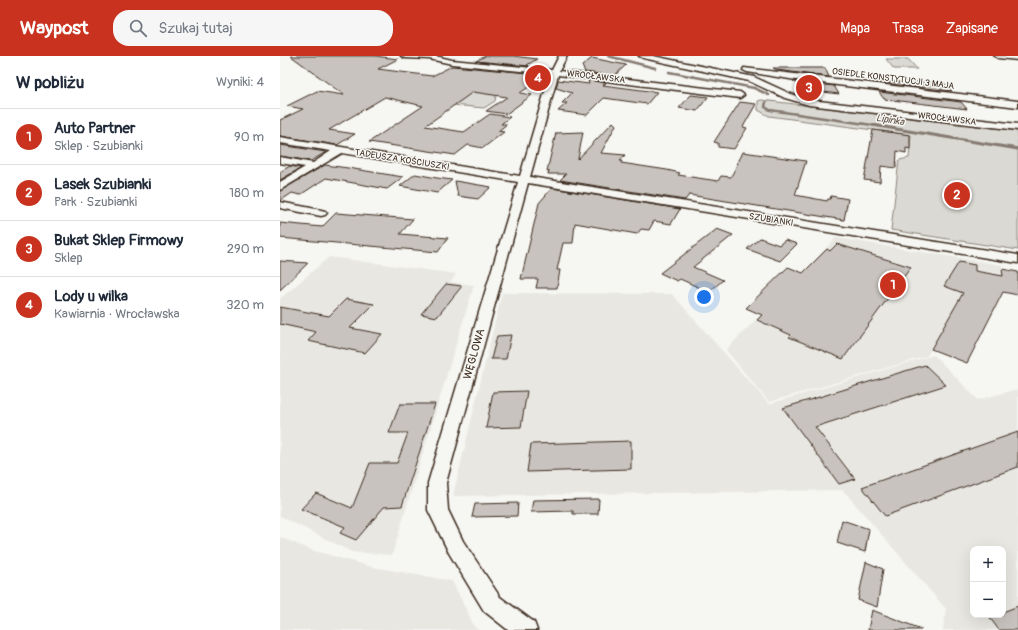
<!DOCTYPE html>
<html lang="pl">
<meta charset="utf-8">
<style>
:root{--surface:#fff;--page:#f6f6f7;--text:#1f2937;--muted:#747a83;--line:#e0e1e3;--accent:#c8321e}
body{margin:0;font-family:Pangolin,sans-serif;background:var(--page);color:var(--text)}
.controls{position:absolute;right:12px;bottom:12px;display:grid;overflow:hidden;border-radius:8px;box-shadow:0 4px 16px #0002}
.controls button{width:36px;height:36px;display:grid;place-items:center;padding:0;border:0;border-bottom:1px solid var(--line);background:var(--surface);color:var(--text);font:20px sans-serif}
.you{position:absolute;left:424px;top:241px;width:14px;height:14px;margin:-10px;border:3px solid #fff;border-radius:50%;background:#1a73e8;box-shadow:0 0 0 6px #1a73e833}
.badge{display:grid;place-items:center;width:26px;height:26px;border-radius:50%;background:var(--accent);color:#fff;font-size:13px;font-weight:700}
.pin{position:absolute;translate:-50% -50%;border:2px solid #fff;box-shadow:0 1px 4px #0006}
.list{margin:0;padding:0;list-style:none}
h2{display:flex;justify-content:space-between;align-items:center;height:52px;margin:0;padding:0 16px;font-size:17px}
h2 small{font-size:13px;font-weight:400;color:var(--muted)}
.list li{display:grid;grid-template-columns:26px 1fr auto;gap:12px;align-items:center;box-sizing:border-box;height:56px;padding:0 16px;border-top:1px solid var(--line)}
.list b{display:block;font-size:15px;white-space:nowrap}
.list p{margin:0;font-size:13px;white-space:nowrap;color:var(--muted)}
.list em{font-size:13px;font-style:normal;color:var(--muted)}
.icon{flex:none;width:22px;height:22px;fill:none;stroke:currentColor;stroke-width:2;stroke-linecap:round;stroke-linejoin:round}
.map{position:relative;flex:none;width:738px;height:574px;overflow:hidden}
header{display:flex;align-items:center;gap:24px;box-sizing:border-box;height:56px;padding:0 20px;background:var(--accent);color:#fff}
header strong{font-size:19px}
nav{display:flex;gap:22px;margin-inline-start:auto;font-size:14px}
.search{width:280px;height:36px;background:var(--page);display:flex;align-items:center;gap:10px;box-sizing:border-box;padding:0 14px;border-radius:16px;color:var(--muted);font-size:15px}
main{display:flex}
aside{flex:1;background:var(--surface)}
.map>svg:first-child{display:block}
.built{fill:#e8e7e2;fill-rule:evenodd}
.green{fill:#dad9d3;stroke:#8a8278}
.lines{fill:none;stroke-linecap:round;stroke-linejoin:round}
.stream-far1{stroke:#857a71;stroke-width:2.5}
.stream{stroke:#857a71;stroke-width:3}
.building{fill:#c8c3be;stroke:#3b2a1e}
.minor-casing{stroke:#3b2a1e;stroke-width:3}
.minor{fill:#f6f6f2;fill-rule:evenodd}
.labels{text-anchor:middle;dominant-baseline:central;stroke-width:3;stroke-linejoin:round;paint-order:stroke}
.far-street-label{font-size:9px;fill:#3b2a1e;stroke:#f6f6f2}
.far-water-label{font-size:10px;font-style:italic;fill:#605248;stroke:#f6f6f2}
.street-label{font-size:11px;fill:#3b2a1e;stroke:#f6f6f2}
</style>
<header>
<strong>Waypost</strong>
<div class="search"><svg class="icon" aria-label="search" viewBox="0 0 24 24"><circle cx="10" cy="10" r="6"/><path d="M15 15l6 6"/></svg>Szukaj tutaj</div>
<nav><a>Mapa</a><a>Trasa</a><a>Zapisane</a></nav>
</header>
<main>
<aside>
<h2>W pobliżu<small>Wyniki: 4</small></h2>
<ul class="list">
<li><span class="badge">1</span><div><b>Auto Partner</b><p>Sklep · Szubianki</p></div><em>90 m</em></li>
<li><span class="badge">2</span><div><b>Lasek Szubianki</b><p>Park · Szubianki</p></div><em>180 m</em></li>
<li><span class="badge">3</span><div><b>Bukat Sklep Firmowy</b><p>Sklep</p></div><em>290 m</em></li>
<li><span class="badge">4</span><div><b>Lody u wilka</b><p>Kawiarnia · Wrocławska</p></div><em>320 m</em></li>
</ul>
</aside>
<div class="map">
<svg width="738" height="574" viewBox="0 0 738 574">
<rect width="100%" height="100%" fill="#f6f6f2"/>
<filter id="ink" filterUnits="userSpaceOnUse"><feTurbulence type="fractalNoise" baseFrequency=".025" numOctaves="2"/><feDisplacementMap in="SourceGraphic" scale="8" xChannelSelector="R" yChannelSelector="G"/><feConvolveMatrix kernelMatrix="1 2 1 2 8 2 1 2 1" color-interpolation-filters="sRGB"/></filter>
<g filter="url(#ink)">
<g class="built">
<path d="M556,182l166,27 1,22 -72,62 -4,7 -158,46 -43,-52z"/>
<path d="M49,201l127,17 -5,8 23,3 -82,270 -40,-3 -72,-36v-217z"/>
<path d="M222,237l170,1 97,110 165,-49 44,45 40,-11v241h-75l3,-21 -103,-119 -390,6zM693,493h30v66h-30z"/>
<path d="M0,481l31,13 61,17 80,14 23,47 4,2h-199z"/>
</g>
<g class="green">
<path d="M606,3h22l9,10h-23z"/>
<path d="M192,32l28,4 -4,4 -1,5 -11,7 -42,-4z"/>
<path d="M481,44l257,31v119l-127,-20 8,-70 10,-2 2,-23 -142,-19 -11,-6v-9z"/>
</g>
<g class="lines">
<g class="stream-far1">
<path d="M328,0l47,12"/>
<path d="M389,16l85,16 15,7"/>
<path d="M486,46l-1,5 5,3 109,16"/>
</g>
<path class="stream" d="M592,69l146,24"/>
</g>
<g class="building">
<path d="M11,0h84l23,3 -20,10 54,7 20,-10 87,8 4,3 -23,16 12,2 -26,19 -20,-3 21,-14 -34,-5 -48,34 39,6 26,-18 20,3 -9,7h6l-9,7 6,1 -21,16 -15,-3 -13,10 -86,-13 54,-36 -38,-9 -56,33 26,4 -18,11 -57,-9v-16l23,-11 -16,-3 30,-15 27,4z"/>
<path d="M205,0h28l24,3 -10,6 2,1 -53,-5z"/>
<path d="M312,2l34,7 -12,11 -29,-4 -3,-6z"/>
<path d="M493,12h52l4,9 -52,-7z"/>
<path d="M278,24l31,4 -1,-4 18,3 -3,2 54,7 -10,12 -43,-6 -17,17 -29,-4 9,-8h-5l10,-10 -16,-5z"/>
<path d="M513,25l41,5 5,8 -32,-4z"/>
<path d="M592,26h71l9,9z"/>
<path d="M599,36l82,10 6,7 -83,-10z"/>
<path d="M410,40l1,-1 17,2 -11,14 -18,-3z"/>
<path d="M460,46l16,2 -13,23 4,1 -13,21 -16,-2v-4l-4,-1z"/>
<path d="M333,66l3,3 -15,28 24,2 -5,6h2l-1,2 46,7 13,3 -2,2 40,6 3,-5 10,1 12,-25 63,9 -11,34 32,6 1,-2h2l1,-3 17,3 -4,21 -155,-25 -4,5 -125,-20 6,-6h-18l1,-3h-2l9,-38 27,-1 -5,27z"/>
<path d="M593,74l37,5v14l-4,-1v5l-9,-2 -1,17 -15,-2 -1,16 -16,-2z"/>
<path d="M0,89l46,7 -15,9 -31,-5z"/>
<path d="M45,109l23,3 55,9 -16,12 -61,-11 -26,17 -8,-2 -12,8v-10z"/>
<path d="M10,110l11,2 -21,12v-8z"/>
<path d="M135,118l22,4 15,2 -15,13 -37,-7z"/>
<path d="M175,125l36,6 -13,12 -20,-3z"/>
<path d="M272,132l128,21 -9,15 -17,-3 -5,9 -8,-1 -4,5 -62,-11 -2,20h-10l-6,27h3l-3,18h-21l2,-9h-17l18,-76z"/>
<path d="M56,157l77,6 -13,15 48,4 -10,14 -158,-14v-15l42,4z"/>
<path d="M437,173l16,6 -40,32 30,13 -14,12 -29,-13 -3,2 -17,-8z"/>
<path d="M480,182l19,7 6,-5 12,4 -17,17 -33,-12z"/>
<path d="M557,188l74,23 -68,92 -54,-22 2,-2 -34,-15 5,-5 -16,-7 42,-41 15,6 24,-24 3,2z"/>
<path d="M0,205l28,2 -28,27z"/>
<path d="M679,206l16,3v6l28,5 -1,-7 16,3v23l-15,-3 -36,71 -36,-14 32,-56 -19,-7z"/>
<path d="M166,228l16,2 -25,31 -16,-3z"/>
<path d="M66,243l28,5 -24,24 32,6 -17,19 -57,-12 8,-9 -36,-8v-17l49,9z"/>
<path d="M231,279l-5,24h-15l6,-23z"/>
<path d="M645,309l21,20 -131,42 40,52 -16,5 -56,-76z"/>
<path d="M247,335l-6,36 -35,1 7,-36z"/>
<path d="M120,348h35l-33,102 -18,1 -28,33 -16,-7 5,-6 -44,-18 15,-16 36,15 18,-45h27l11,-30h-19z"/>
<path d="M738,376v35l-133,49 -23,-29z"/>
<path d="M351,385v28l-104,3 4,-28z"/>
<path d="M319,443l-1,15h-25v-3l-42,1 2,-12z"/>
<path d="M238,447l-1,13 -45,1 3,-13z"/>
<path d="M562,464l27,9 -4,23 -28,-9z"/>
<path d="M586,506l17,7 -6,38 -19,-7z"/>
<path d="M738,550v24h-19l-9,-12 7,-3h6v-3z"/>
<path d="M592,554l49,19v1h-53z"/>
</g>
<g class="lines">
<defs>
<g id="minor">
<path d="M121,0h34l17,4 100,10 7,-14h8l-8,15 181,21 4,3 -4,3 -182,-23 -28,102 488,78v8l-490,-80 -82,300 2,27 15,31 37,56 34,25 3,8h-29l-24,-19 -35,-58 -21,-43v-27l90,-301 -176,-29 -62,37v-8l25,-15 -25,-4v-6l33,6 18,-12 -51,-8v-6l240,39 30,-102 -98,-10 -23,-5 -24,-1z"/>
<path d="M359,0h14l101,21 37,17 19,6 208,24v6l-209,-25 -24,-7 -36,-17 -106,-23z"/>
<path d="M714,0h24v4l-20,-2z"/>
<path d="M464,12l274,33v6l-222,-27 -49,-8 -4,-2z"/>
<path d="M0,146l41,8 4,1 2,2 -2,2 -4,1 -41,-8z"/>
</g>
</defs>
<use href="#minor" class="minor-casing"/>
<use href="#minor" class="minor"/>
</g>
</g>
<g class="labels">
<g class="far-street-label">
<text transform="translate(316 21) rotate(7)">WROCŁAWSKA</text>
<text transform="translate(613 23) rotate(7)">OSIEDLE KONSTYTUCJI 3 MAJA</text>
<text transform="translate(667 63) rotate(7)">WROCŁAWSKA</text>
<text transform="translate(122 104) rotate(9)">TADEUSZA KOŚCIUSZKI</text>
<text transform="translate(491 164) rotate(9)">SZUBIANKI</text>
</g>
<g class="far-water-label">
<text transform="translate(610 64) rotate(9)">Lipinka</text>
</g>
<g class="street-label">
<text transform="translate(194 298) rotate(-74)">WĘGLOWA</text>
</g>
</g>
</svg>
<div class="controls">
<button>+</button>
<button>−</button>
</div>
<div class="you"></div>
<div class="pin badge" style="left:613px;top:229px">1</div>
<div class="pin badge" style="left:677px;top:139px">2</div>
<div class="pin badge" style="left:529px;top:32px">3</div>
<div class="pin badge" style="left:258px;top:22px">4</div>
</div>
</main>
